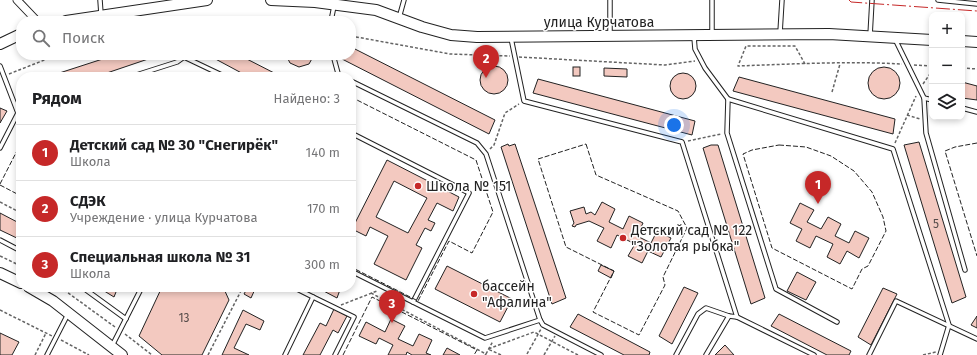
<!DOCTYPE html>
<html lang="ru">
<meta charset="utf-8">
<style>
:root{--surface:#fff;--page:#f2f2f2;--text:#202124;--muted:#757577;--line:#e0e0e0;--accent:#c62828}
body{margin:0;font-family:"Fira Sans",sans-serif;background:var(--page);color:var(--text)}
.controls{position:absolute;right:12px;top:12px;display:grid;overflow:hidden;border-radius:8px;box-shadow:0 2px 6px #0003}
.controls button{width:36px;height:36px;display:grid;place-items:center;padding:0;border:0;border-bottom:1px solid var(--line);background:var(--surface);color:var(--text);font:20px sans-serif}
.you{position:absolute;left:674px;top:125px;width:14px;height:14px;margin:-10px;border:3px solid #fff;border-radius:50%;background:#1a73e8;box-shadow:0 0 0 6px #1a73e833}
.badge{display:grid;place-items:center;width:26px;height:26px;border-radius:50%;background:var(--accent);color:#fff;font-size:13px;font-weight:700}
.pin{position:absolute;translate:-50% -33px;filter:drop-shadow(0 1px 2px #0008)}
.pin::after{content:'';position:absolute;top:21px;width:14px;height:12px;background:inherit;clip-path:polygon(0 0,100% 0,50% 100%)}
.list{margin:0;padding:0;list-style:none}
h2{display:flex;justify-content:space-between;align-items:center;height:52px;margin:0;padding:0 16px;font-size:17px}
h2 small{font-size:13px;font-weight:400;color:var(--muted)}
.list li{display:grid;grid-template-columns:26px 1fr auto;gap:12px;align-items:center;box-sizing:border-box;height:56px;padding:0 16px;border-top:1px solid var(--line)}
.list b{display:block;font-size:15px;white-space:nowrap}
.list p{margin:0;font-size:13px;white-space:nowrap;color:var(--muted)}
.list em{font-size:13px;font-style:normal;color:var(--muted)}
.icon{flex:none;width:22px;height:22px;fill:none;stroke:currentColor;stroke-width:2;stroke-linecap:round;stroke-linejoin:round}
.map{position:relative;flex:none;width:977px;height:355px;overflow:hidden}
.search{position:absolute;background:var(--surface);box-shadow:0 2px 6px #0003;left:16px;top:16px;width:340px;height:44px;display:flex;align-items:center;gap:10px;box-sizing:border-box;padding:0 14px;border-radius:16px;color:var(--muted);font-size:15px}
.panel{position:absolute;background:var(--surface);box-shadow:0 2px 6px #0003;left:16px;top:72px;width:340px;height:220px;border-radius:16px}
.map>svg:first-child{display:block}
.building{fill:#f3c9c0;stroke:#222;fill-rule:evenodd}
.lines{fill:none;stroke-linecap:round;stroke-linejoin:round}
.lane-casing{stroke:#222;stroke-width:5.5}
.street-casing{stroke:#222;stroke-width:9}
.secondary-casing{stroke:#222;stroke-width:12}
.path{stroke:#646464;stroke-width:1.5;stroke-dasharray:3 2;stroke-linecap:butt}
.lane{stroke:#fff;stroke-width:3.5}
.street{stroke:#fff;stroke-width:7}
.secondary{stroke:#fff;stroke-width:10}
.fence{stroke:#222;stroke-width:1;stroke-dasharray:5 2;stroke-linecap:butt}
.power{stroke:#c62828;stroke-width:1;stroke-dasharray:14 3 2 3;stroke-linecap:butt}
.poi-dot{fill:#c62828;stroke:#fff;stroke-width:1.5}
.labels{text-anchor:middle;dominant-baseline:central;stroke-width:3;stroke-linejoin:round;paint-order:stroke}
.number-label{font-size:12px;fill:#564c4a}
.street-label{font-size:14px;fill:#222;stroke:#fff}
.poi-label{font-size:14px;fill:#222;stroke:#fff;text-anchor:start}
</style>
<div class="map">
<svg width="977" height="355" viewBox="0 0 977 355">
<rect width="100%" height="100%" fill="#fff"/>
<g class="building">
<path d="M351,47l144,73 -6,14 -147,-75 2,-4h7z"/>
<path d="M115,55h45l-65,22h-48z"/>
<path d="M208,55h31l43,22h-33z"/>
<path d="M286,55h28l-5,9 -10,3 -9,-4z"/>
<circle cx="494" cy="80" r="14"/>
<rect x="573" y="67" width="7" height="9"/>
<circle cx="884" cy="83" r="16"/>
<path d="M604,68l23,1v8l-23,-1z"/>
<circle cx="683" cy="86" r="13"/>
<path d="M739,77l156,42 -2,15 -160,-43z"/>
<path d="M538,79l157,42 -3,14 -159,-42z"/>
<path d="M962,82l15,4v14l-15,-2z"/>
<path d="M21,85v16h-1l-3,-14z"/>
<path d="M0,108l7,3 -7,12z"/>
<path d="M919,142l47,155 -14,6 -48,-158z"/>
<path d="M508,144l1,2 6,-2 51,154 -14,6 -51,-157z"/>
<path d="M711,145h7l47,153 -14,6 -48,-156z"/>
<path d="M387,160l72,37 -6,14 -16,-8 -9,17 7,3 -4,8 -6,-3 -9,17 6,3 -16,32 -32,-16 14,-28 -18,-9 -4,9 -14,-7zM394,181l33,17 -19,35 -32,-16z"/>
<path d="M602,202l13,7 -6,13 14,7 6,-13 14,7 -6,13 14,7 6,-12 14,7 -10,19 -13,-6 -6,12 -14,-7 7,-12 -18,-9 -6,13 -14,-7 7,-13 -15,-7 -13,4 -1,2 -3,-1 2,-3 -4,-12 14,-4 2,7 5,-2 4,3z"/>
<path d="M800,203l14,7 -7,12 14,7 7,-12 13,7 -6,12 14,7 6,-12 14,7 -10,20 -12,-7 -7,13 -13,-7 6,-13 -17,-8 -6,12 -14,-7 6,-12 -12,-6z"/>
<path d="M0,213l21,11v16l-21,-10z"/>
<path d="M601,265l13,6 -3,7 -13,-7z"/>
<path d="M447,266l65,33 -12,23 -65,-33z"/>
<path d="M797,272l19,10 -10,18 -19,-9z"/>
<path d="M102,287h16l-4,10 -13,-8z"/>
<path d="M162,287h58l4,2 5,11 -27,55h-40l-23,-19z"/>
<path d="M248,287h8l-5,11 -7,-4z"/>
<path d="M316,287h25l-4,11z"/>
<path d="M684,287l14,6 -26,51 -13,-8z"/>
<path d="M883,288l14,6 -26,51 -13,-8z"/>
<path d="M334,309l13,7 -9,17 -5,-3 -13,25h-17l17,-32 6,3z"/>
<path d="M243,310l21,11 -4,9 -14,-6 -12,24 15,7h-27z"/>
<path d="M578,314l72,38 -1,3h-25l-54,-28z"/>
<path d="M779,314l72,37 -2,4h-22l-56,-29z"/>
<path d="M977,316v12l-6,-3z"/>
<path d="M391,319l14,7 -7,13 15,7 6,-12 13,6 -6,13 5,2h-19l-5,-3 -1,3h-18l5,-10 -14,-7 -3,6 -17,-8 7,-14 19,10z"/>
<path d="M0,333l19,9 -7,13h-12z"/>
<path d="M725,345l9,10h-19z"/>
<path d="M447,348l13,7h-17z"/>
</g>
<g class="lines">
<defs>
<g id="lane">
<path d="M100,0l1,14"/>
<path d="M712,0v33"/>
<path d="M938,0l39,4"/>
<path d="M399,18l5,-18"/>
<path d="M331,21l3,-15"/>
<path d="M780,33l2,-33"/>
<path d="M610,35v-35"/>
<path d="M870,36l2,-36"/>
<path d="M694,37l1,12 10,19 23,31 -1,34 49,156 61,33"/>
<path d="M511,38l13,63 158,41 55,175"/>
<path d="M895,39l29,59 8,2"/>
<path d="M333,55l6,22"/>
<path d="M0,66l18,47"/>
<path d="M130,77l47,-15 7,-5 42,20"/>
<path d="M351,81l126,62 9,11 54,166"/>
<path d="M924,98l2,35 39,137"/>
<path d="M728,99l165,50 56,176 -9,30"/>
<path d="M962,108l15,4"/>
<path d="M351,133l118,60 -56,109"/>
<path d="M0,148l18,-35 3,-1"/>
<path d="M0,240l21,11"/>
<path d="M351,271l134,67 55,-18 3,5 58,30"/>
<path d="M82,287l44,32"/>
<path d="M313,297l41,20 -19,38"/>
<path d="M112,346l30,-59"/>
<path d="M47,355l21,-41"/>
<path d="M285,355l28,-58 -20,-10"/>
<path d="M676,355l22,-41 8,-6 23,8 8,1 77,38"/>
<path d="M706,355l23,-39"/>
<path d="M869,355l27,-54 81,38"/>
</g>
<path id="street" d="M17,0l20,21"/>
<g id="secondary">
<path d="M271,0l44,2 61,8 46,17 29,8 26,2 352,-3 103,6"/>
<path d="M66,21l141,-21"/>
<path d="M962,41l15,1"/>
<path d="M0,44l21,-10"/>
<path d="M0,273l21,10"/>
<path d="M29,287l24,14 69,54"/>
</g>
</defs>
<use href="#lane" class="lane-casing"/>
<use href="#street" class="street-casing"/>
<use href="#secondary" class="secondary-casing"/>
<g class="path">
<path d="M158,21l10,-4 78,4"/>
<path d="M351,36l99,18 60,2"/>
<path d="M519,57l146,8 30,-4"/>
<path d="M805,64l-10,-18h-49l-8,20c54,-2 110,-5 164,-2"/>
<path d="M914,65l18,1"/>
<path d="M962,68l15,1"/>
<path d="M9,74l48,-19"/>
<path d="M923,84l9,-13"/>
<path d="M832,92l8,-28"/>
<path d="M907,115l13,4"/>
<path d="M688,141l33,-7"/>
<path d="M895,143l21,-47"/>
<path d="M490,149l4,-4 11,-32 14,-9"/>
<path d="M0,202l21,11"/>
<path d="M0,256l21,10"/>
<path d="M60,287l55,40"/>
<path d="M371,293l115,61 -1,1"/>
<path d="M341,305l36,-14"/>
<path d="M0,310l52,26"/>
<path d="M125,334l27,21"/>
<path d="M61,340l28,15"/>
<path d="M486,354l7,-13"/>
<path d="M527,354l14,-25"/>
<path d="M35,355l11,-22"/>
<path d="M208,355l35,-68"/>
<path d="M501,355l-13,-6 46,-17 44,23"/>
<path d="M544,355l11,-19"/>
<path d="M923,355l13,-3"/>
</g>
<use href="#lane" class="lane"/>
<use href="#street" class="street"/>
<use href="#secondary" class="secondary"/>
<g class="fence">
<path d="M351,97l125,63 17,52 -21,41 -23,-12 -31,60 -67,-34"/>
<path d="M977,143l-22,4 -10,4 32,105"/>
<path d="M586,144l10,31 82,36 9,17 -24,49 2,8 -26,50 -46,-23 21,-41 -48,-24 -28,-88z"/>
<path d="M779,145l27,2 25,9 23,15 18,21 11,25 3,14 -18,35 -6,3 -10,20 -80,-41 -29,-94 9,-4z"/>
<path d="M0,184l21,-41"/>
<path d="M0,185l21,11"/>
<path d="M343,355l29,-58 105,53 -3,5"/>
</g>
<path class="power" d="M849,0l2,2 126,9"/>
</g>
<g class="poi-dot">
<circle cx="418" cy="186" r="4"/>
<circle cx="623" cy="238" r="4"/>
<circle cx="474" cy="294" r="4"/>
</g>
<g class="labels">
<g class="number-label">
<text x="936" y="224">5</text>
<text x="184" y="318">13</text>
</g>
<g class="street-label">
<text x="599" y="22">улица Курчатова</text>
</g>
<g class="poi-label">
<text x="426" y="186">Школа № 151</text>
<text x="631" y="230">Детский сад № 122<tspan x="631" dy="16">"Золотая рыбка"</tspan></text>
<text x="482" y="286">бассейн<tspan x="482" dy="16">"Афалина"</tspan></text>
</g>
</g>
</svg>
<div class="controls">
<button>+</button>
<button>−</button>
<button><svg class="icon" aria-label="layers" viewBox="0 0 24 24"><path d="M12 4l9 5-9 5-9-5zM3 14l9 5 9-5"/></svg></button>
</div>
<div class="you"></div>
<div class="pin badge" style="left:818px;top:204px">1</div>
<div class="pin badge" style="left:486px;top:78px">2</div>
<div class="pin badge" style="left:392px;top:323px">3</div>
<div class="search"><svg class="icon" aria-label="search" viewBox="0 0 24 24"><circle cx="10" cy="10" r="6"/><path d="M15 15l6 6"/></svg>Поиск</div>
<section class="panel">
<h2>Рядом<small>Найдено: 3</small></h2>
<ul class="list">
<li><span class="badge">1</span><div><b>Детский сад № 30 &quot;Снегирёк&quot;</b><p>Школа</p></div><em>140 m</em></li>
<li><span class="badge">2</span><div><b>СДЭК</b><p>Учреждение · улица Курчатова</p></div><em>170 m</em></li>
<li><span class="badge">3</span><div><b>Специальная школа № 31</b><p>Школа</p></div><em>300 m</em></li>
</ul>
</section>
</div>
